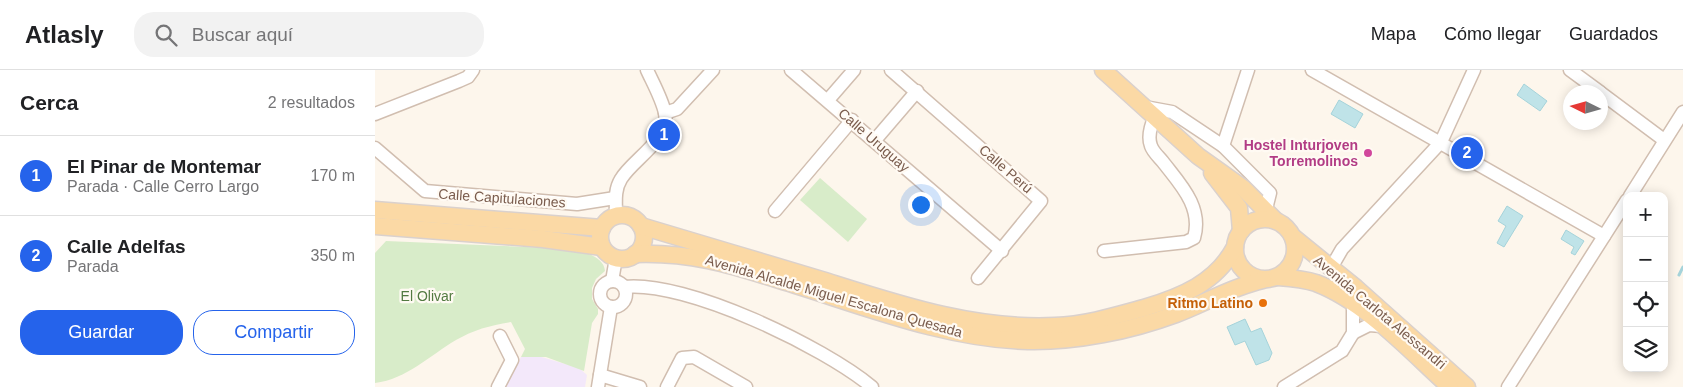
<!DOCTYPE html>
<html lang="es">
<meta charset="utf-8">
<style>
:root{--surface:#fff;--page:#f2f2f2;--text:#202124;--muted:#757577;--line:#e0e0e0;--accent:#2563eb}
body{margin:0;font-family:Arial,sans-serif;background:var(--page);color:var(--text)}
.controls{position:absolute;right:15px;bottom:15px;display:grid;overflow:hidden;border-radius:10px;box-shadow:0 2px 12px #0003}
.controls button{width:45px;height:45px;display:grid;place-items:center;padding:0;border:0;border-bottom:1px solid var(--line);background:var(--surface);color:var(--text);font:25px sans-serif}
.compass{position:absolute;left:1188px;top:15px;width:45px;height:45px;border-radius:50%;background:var(--surface);box-shadow:0 2px 12px #0003;rotate:275deg}
.you{position:absolute;left:545px;top:134px;width:18px;height:18px;margin:-12px;border:4px solid #fff;border-radius:50%;background:#1a73e8;box-shadow:0 0 0 8px #1a73e833}
.badge{display:grid;place-items:center;width:32px;height:32px;border-radius:50%;background:var(--accent);color:#fff;font-size:16px;font-weight:700}
.pin{position:absolute;translate:-50% -50%;border:2px solid #fff;box-shadow:0 1px 5px #0006}
.list{margin:0;padding:0;list-style:none}
h2{display:flex;justify-content:space-between;align-items:center;height:65px;margin:0;padding:0 20px;font-size:21px}
h2 small{font-size:16px;font-weight:400;color:var(--muted)}
.list li{display:grid;grid-template-columns:32px 1fr auto;gap:15px;align-items:center;box-sizing:border-box;height:80px;padding:0 20px;border-top:1px solid var(--line)}
.list b{display:block;font-size:19px;white-space:nowrap}
.list p{margin:0;font-size:16px;white-space:nowrap;color:var(--muted)}
.list em{font-size:16px;font-style:normal;color:var(--muted)}
.actions{display:flex;gap:10px;padding:15px 20px}
.actions a{flex:1;padding:11px 0;border:1px solid var(--accent);border-radius:20px;text-align:center;font-size:18px;color:var(--accent)}
.actions .main{background:var(--accent);color:#fff}
.icon{flex:none;width:28px;height:28px;fill:none;stroke:currentColor;stroke-width:2;stroke-linecap:round;stroke-linejoin:round}
.map{position:relative;flex:none;width:1308px;height:317px;overflow:hidden}
header{display:flex;align-items:center;gap:30px;box-sizing:border-box;height:70px;padding:0 25px;background:var(--surface);border-bottom:1px solid var(--line)}
header strong{font-size:24px}
nav{display:flex;gap:28px;margin-inline-start:auto;font-size:18px}
.search{width:350px;height:45px;background:var(--page);display:flex;align-items:center;gap:12px;box-sizing:border-box;padding:0 18px;border-radius:20px;color:var(--muted);font-size:19px}
main{display:flex}
aside{flex:1;background:var(--surface)}
.map>svg:first-child{display:block}
.education{fill:#f3e8fa}
.green{fill:#d8ecc9}
.water{fill:#bfe3e8;stroke:#a5d3da}
.lines{fill:none;stroke-linecap:round;stroke-linejoin:round}
.stream{stroke:#a5d3da;stroke-width:3}
.minor-casing{stroke:#d1beb0;stroke-width:15}
.major-casing{stroke:#dad1cd;stroke-width:19}
.minor{stroke:#fff;stroke-width:12}
.major{stroke:#fbd9a5;stroke-width:16}
.hotel-dot{fill:#d1479c;stroke:#fffaf3;stroke-width:2}
.food-dot{fill:#e8710a;stroke:#fffaf3;stroke-width:2}
.labels{text-anchor:middle;dominant-baseline:central;stroke-width:4.5;stroke-linejoin:round;paint-order:stroke}
.street-label{font-size:14px;fill:#7a5c4d;stroke:#fffaf3}
.hotel-label{font-size:14px;font-weight:bold;fill:#b23c85;stroke:#fffaf3;text-anchor:end}
.park-label{font-size:14px;fill:#537a41;stroke:#fffaf3}
.food-label{font-size:14px;font-weight:bold;fill:#c56008;stroke:#fffaf3;text-anchor:end}
</style>
<header>
<strong>Atlasly</strong>
<div class="search"><svg class="icon" aria-label="search" viewBox="0 0 24 24"><circle cx="10" cy="10" r="6"/><path d="M15 15l6 6"/></svg>Buscar aquí</div>
<nav><a>Mapa</a><a>Cómo llegar</a><a>Guardados</a></nav>
</header>
<main>
<aside>
<h2>Cerca<small>2 resultados</small></h2>
<ul class="list">
<li><span class="badge">1</span><div><b>El Pinar de Montemar</b><p>Parada · Calle Cerro Largo</p></div><em>170 m</em></li>
<li><span class="badge">2</span><div><b>Calle Adelfas</b><p>Parada</p></div><em>350 m</em></li>
</ul>
<div class="actions"><a class="main">Guardar</a><a>Compartir</a></div>
</aside>
<div class="map">
<svg width="1308" height="317" viewBox="0 0 1308 317">
<rect width="100%" height="100%" fill="#fdf6ec"/>
<path class="education" d="M163,286l41,12 8,7 -2,12h-79l15,-30z"/>
<g class="green">
<path d="M445,108l47,41 -19,23 -48,-42z"/>
<path d="M11,171l185,8c12,3 33,7 34,22l-9,8 -4,9v11l6,10v5l-6,9 -8,48 -38,-14h-25l4,-8 -14,-27c-20,3 -38,8 -55,18 -27,16 -49,39 -81,43v-130z"/>
</g>
<g class="water">
<path d="M1149,14l23,17 -7,10 -23,-16z"/>
<path d="M964,30l24,14 -8,14 -24,-14z"/>
<path d="M1132,136l16,10 -19,31 -7,-4 9,-17 -8,-5z"/>
<path d="M1191,160l18,11 -9,14 -4,-2 3,-6 -13,-8z"/>
<path d="M870,249l6,13 10,-4 11,25 -3,7 -13,5 -11,-24 -10,4 -8,-18z"/>
</g>
<g class="lines">
<path class="stream" d="M1304,205l4,-8"/>
<defs>
<g id="minor">
<path d="M416,0l211,181"/>
<path d="M516,0l150,131 -63,77"/>
<path d="M937,0l292,166"/>
<path d="M1195,0l30,22"/>
<path d="M1226,23l63,47"/>
<path d="M453,30l26,-30"/>
<path d="M770,37l27,5 51,34 47,47 -4,16"/>
<path d="M290,43l12,-4 36,-39"/>
<path d="M0,44l84,-33 9,-4 5,-7"/>
<path d="M500,70l42,-49"/>
<path d="M848,76l25,-76"/>
<path d="M0,78l50,43 152,13 38,-6"/>
<path d="M1255,126l53,-84"/>
<path d="M400,141l77,-91"/>
<path d="M241,146c0,-13 -2,-26 5,-37 12,-20 49,-39 44,-66 -3,-14 -12,-30 -18,-43"/>
<path d="M729,181l82,-9 8,-4c9,-31 -14,-54 -31,-76 -4,-5 -10,-10 -12,-16 -4,-10 0,-21 4,-30"/>
<path d="M956,198l11,-19 99,-107 33,-72"/>
<path d="M237,211l4,-23"/>
<circle cx="238" cy="224" r="13"/>
<path d="M249,217c62,-7 200,60 248,100"/>
<path d="M978,263l16,-8 13,1"/>
<path d="M225,305l40,12"/>
<path d="M123,317l14,-27 -12,-24"/>
<path d="M223,317l13,-80"/>
<path d="M292,317l15,-29 12,-1 52,30"/>
<path d="M909,317l58,-36 11,-18v-29"/>
<path d="M1133,317l119,-187"/>
</g>
<g id="major">
<path d="M728,0l95,86 45,32 33,33"/>
<path d="M837,103l27,35 2,23"/>
<path d="M0,140l227,18"/>
<circle cx="247" cy="167" r="22"/>
<circle cx="890" cy="179" r="30"/>
<path d="M0,156l168,13 59,8"/>
<path d="M266,156c60,18 121,36 181,54 76,24 152,50 233,46 30,-1 60,-10 89,-18 37,-11 72,-25 91,-61"/>
<path d="M918,167l63,51 111,99"/>
<path d="M260,184c54,-2 94,10 144,26 80,24 164,59 249,61 48,1 102,-10 148,-27 29,-11 56,-27 87,-34"/>
<path d="M903,207c13,1 26,2 38,6 50,19 95,69 134,104"/>
</g>
</defs>
<use href="#minor" class="minor-casing"/>
<use href="#major" class="major-casing"/>
<use href="#minor" class="minor"/>
<use href="#major" class="major"/>
</g>
<circle class="hotel-dot" cx="993" cy="83" r="5"/>
<circle class="food-dot" cx="888" cy="233" r="5"/>
<g class="labels">
<g class="street-label">
<text transform="translate(499 70) rotate(41)">Calle Uruguay</text>
<text transform="translate(631 99) rotate(41)">Calle Perú</text>
<text transform="translate(127 128) rotate(4)">Calle Capitulaciones</text>
<text transform="translate(459 226) rotate(16)">Avenida Alcalde Miguel Escalona Quesada</text>
<text transform="translate(1005 242) rotate(40)">Avenida Carlota Alessandri</text>
</g>
<g class="hotel-label">
<text x="983" y="75">Hostel Inturjoven<tspan x="983" dy="16">Torremolinos</tspan></text>
</g>
<g class="park-label">
<text x="52" y="226">El Olivar</text>
</g>
<g class="food-label">
<text x="878" y="233">Ritmo Latino</text>
</g>
</g>
</svg>
<div class="controls">
<button>+</button>
<button>−</button>
<button><svg class="icon" aria-label="locate" viewBox="0 0 24 24"><circle cx="12" cy="12" r="6"/><path d="M12 2v4M12 18v4M2 12h4M18 12h4"/></svg></button>
<button><svg class="icon" aria-label="layers" viewBox="0 0 24 24"><path d="M12 4l9 5-9 5-9-5zM3 14l9 5 9-5"/></svg></button>
</div>
<svg class="compass" viewBox="-18 -18 36 36"><path d="M0-13l5 13h-10z" fill="#e53935"/><path d="M0 13l5-13h-10z" fill="#757577"/></svg>
<div class="you"></div>
<div class="pin badge" style="left:289px;top:65px">1</div>
<div class="pin badge" style="left:1092px;top:83px">2</div>
</div>
</main>
